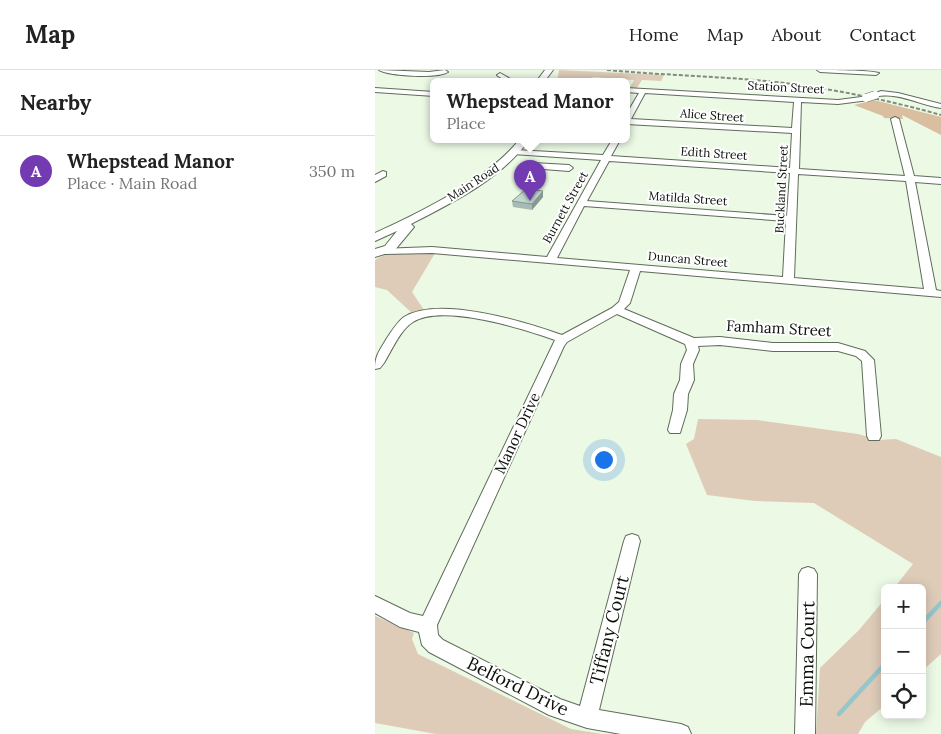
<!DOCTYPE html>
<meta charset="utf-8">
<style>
:root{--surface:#fff;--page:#f2f2f2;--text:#222;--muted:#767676;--line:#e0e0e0;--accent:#733bb1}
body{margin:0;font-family:Lora,serif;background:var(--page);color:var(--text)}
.controls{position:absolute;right:15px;bottom:15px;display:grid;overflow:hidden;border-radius:8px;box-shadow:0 2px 12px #0003}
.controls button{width:45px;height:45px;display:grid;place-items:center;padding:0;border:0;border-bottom:1px solid var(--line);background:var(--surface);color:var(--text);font:25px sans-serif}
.you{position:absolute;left:228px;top:389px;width:18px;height:18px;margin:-12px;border:4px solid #fff;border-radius:50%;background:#1a73e8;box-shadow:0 0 0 8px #1a73e833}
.badge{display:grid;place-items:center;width:32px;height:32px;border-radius:50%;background:var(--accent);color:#fff;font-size:16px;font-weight:700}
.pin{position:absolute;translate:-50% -41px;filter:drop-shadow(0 1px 2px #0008)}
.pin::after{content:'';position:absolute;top:26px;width:18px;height:15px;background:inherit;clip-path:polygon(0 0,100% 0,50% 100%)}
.popup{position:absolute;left:55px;top:8px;width:200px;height:65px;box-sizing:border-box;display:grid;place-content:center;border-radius:8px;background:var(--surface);filter:drop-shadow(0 1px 4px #0005);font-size:16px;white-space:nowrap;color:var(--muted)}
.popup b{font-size:19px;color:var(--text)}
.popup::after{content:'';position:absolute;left:50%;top:100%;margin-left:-10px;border:10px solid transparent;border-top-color:var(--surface)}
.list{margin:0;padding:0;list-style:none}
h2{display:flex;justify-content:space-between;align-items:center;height:65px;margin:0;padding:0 20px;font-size:21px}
h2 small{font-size:16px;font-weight:400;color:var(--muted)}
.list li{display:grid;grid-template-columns:32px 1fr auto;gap:15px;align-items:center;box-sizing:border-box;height:70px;padding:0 20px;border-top:1px solid var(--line)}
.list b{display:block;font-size:19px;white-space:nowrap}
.list p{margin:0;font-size:16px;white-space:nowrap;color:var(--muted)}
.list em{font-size:16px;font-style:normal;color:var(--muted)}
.icon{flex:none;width:28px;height:28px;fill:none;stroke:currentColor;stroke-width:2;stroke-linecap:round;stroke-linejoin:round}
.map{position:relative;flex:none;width:566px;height:664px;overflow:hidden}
header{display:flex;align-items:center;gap:30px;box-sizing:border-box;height:70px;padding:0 25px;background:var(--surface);border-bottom:1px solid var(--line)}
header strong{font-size:24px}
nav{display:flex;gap:28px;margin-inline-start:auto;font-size:18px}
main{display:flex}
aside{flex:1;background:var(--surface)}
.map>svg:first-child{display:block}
.green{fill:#deccb8}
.forest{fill:#d9be9f}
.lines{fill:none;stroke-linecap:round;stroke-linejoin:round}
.stream{stroke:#94c6ca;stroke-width:4.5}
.minor-casing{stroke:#606c5b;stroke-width:2}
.major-casing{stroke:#606c5b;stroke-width:2}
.minor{fill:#fff;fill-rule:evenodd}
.major{fill:#fff;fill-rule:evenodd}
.rail{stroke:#828b7d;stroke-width:2;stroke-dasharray:4 2;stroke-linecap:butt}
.minor-bridge-casing{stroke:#606c5b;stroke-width:9;stroke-linecap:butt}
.minor-bridge{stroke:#fff;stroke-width:8}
.wall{fill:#a6bbb3}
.shaded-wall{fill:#879992}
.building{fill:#c1dad0;stroke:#879992}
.labels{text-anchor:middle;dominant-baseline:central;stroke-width:4;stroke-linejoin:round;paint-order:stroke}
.far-street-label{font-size:12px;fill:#0b1009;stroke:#fff}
.street-label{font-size:15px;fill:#0b1009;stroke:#fff}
.near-street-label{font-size:18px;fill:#0b1009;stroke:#fff}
</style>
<header>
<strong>Map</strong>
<nav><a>Home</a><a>Map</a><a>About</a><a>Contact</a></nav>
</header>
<main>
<aside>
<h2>Nearby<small></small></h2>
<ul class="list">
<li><span class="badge">A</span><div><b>Whepstead Manor</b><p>Place · Main Road</p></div><em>350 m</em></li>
</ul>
</aside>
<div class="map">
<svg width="566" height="664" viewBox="0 0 566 664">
<rect width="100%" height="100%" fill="#ebf9e5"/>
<g class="green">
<path d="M184,0l105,5 -3,6 -19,-1 -5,8h-7l4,-8 -41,-3 -2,2 -14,-1 -4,4h-16z"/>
<path d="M33,182l27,1 -23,39 12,18 -11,4 -26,-24 -12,-3v-27l11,-6z"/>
<path d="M323,349l59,1 101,14 21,6 17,-1 45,18v197l-19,17v-83h-28l19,-24 -99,-61 -59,-2 -48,-6 -21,-51 8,-5z"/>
<path d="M510,529v106l-20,17 -7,12h-42l4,-66 39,-38z"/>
<path d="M0,546l39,17 -2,6 6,15 153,75 31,5h-166l-61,-11z"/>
</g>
<path class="forest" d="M499,30l67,17v18l-39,-20 1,4 -19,-1 -1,-2 -29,-11z"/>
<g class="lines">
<g class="stream">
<path d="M547,553l19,-20"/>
<path d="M464,644l46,-50"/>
</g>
<defs>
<g id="minor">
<path d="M4,0l50,2 16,-2 3,2c-10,7 -59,4 -69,-2z"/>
<path d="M442,0c15,0 50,0 62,3l-3,2 -56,-3z"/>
<path d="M125,3l14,8 1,1h-7l-10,-6 -1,-1z"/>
<path d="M0,18l59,4v4l-59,-4z"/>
<path d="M251,18l212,12 31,-4v4l-31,4 -37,-2 -2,67 106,7 -14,-57 4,-2 4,2 15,57 27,2v6l-26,-2 21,108 5,1v6l-301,-26 -10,32 -6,6 70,29 26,-1 53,6h65l27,8 9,9 7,76 -2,4h-10l-2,-4 -5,-75 -6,-5 -18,-5h-65l-53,-6 -22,1 1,4 -6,14 1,16 -6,14 -1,16 -7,23h-10l-2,-3 5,-20 1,-16 6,-14 1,-16 6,-14 -2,-6 -68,-30 -50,28 -3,4 -127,279 1,10 5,5 117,59 20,7 44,-165 2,-5 6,-2 6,2 2,5 -41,169 82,14 7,3 3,7h-70l-34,-6 -38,-13 -120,-63 -7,-7 -3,-13 -19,-5 -25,-14v-17l35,17 13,3 132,-276c-31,-11 -113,-37 -142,-18 -13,8 -21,28 -29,41l-4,5 -5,1c0,-14 5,-19 12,-31 5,-7 10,-16 17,-21 35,-22 121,5 158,18l50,-27 7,-6 11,-32 -198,-17 -48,1 -4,-1 -1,-2 1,-2 52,-2 115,10 54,-97 -88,-6 -1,-2 4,-2 87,5 9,-15h8l-9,16 179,12 2,-35 -166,-9v-9l13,-22 -13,-1zM270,23l149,9 -2,26 -161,-9zM234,91l181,12 -3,43 -200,-15zM423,104l108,7 18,108 -130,-11zM209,136l202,15 -3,56 -226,-19z"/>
<path d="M506,21l17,2 43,11v4c-22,-3 -44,-17 -66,-11l-4,-2z"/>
<path d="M158,93l36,2 4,3 -4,3 -39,-3v-4z"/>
<path d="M8,101l3,1v4l-11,6v-7z"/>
<path d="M433,497l6,2 3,5 -2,160h-20l4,-160 3,-5z"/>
</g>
<g id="major">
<path d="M170,0h8l-9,12h-8z"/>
<path d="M144,70h10c-28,39 -77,63 -118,84l3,3 -20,24 -19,6v-8l10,-3 12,-15 -22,10v-8c46,-21 113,-54 144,-93z"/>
</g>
</defs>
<use href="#minor" class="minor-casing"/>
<use href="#major" class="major-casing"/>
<use href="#minor" class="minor"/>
<use href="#major" class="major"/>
<path class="rail" d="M232,0c53,5 106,6 159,11 59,6 118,18 175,34"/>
<defs>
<path id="minor-bridge" d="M491,28l9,-3"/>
</defs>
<use href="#minor-bridge" class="minor-bridge-casing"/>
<use href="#minor-bridge" class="minor-bridge"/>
</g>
<path class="wall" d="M168,127l-11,13 -19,-3 -1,-6z"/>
<path class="shaded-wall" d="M168,121v6l-11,13v-6z"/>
<path class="building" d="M151,119l17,2 -11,13 -20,-3z"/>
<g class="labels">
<g class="far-street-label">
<text transform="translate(411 17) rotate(3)">Station Street</text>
<text transform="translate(337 45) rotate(4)">Alice Street</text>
<text transform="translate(339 83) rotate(4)">Edith Street</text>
<text transform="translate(98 112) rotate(-33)">Main Road</text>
<text transform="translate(406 119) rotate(-87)">Buckland Street</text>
<text transform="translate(313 128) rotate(4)">Matilda Street</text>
<text transform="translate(190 137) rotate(-61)">Burnett Street</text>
<text transform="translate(313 189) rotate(5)">Duncan Street</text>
</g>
<g class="street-label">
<text transform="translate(404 258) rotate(3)">Famham Street</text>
<text transform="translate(142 363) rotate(-65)">Manor Drive</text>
</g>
<g class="near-street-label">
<text transform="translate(234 560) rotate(-76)">Tiffany Court</text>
<text transform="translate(432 584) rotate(-89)">Emma Court</text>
<text transform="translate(143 616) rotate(26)">Belford Drive</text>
</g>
</g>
</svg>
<div class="controls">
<button>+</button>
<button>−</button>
<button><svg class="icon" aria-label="locate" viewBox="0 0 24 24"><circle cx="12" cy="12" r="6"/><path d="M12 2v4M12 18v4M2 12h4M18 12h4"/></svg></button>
</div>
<div class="you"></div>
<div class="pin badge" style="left:155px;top:131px">A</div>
<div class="popup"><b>Whepstead Manor</b>Place</div>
</div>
</main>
